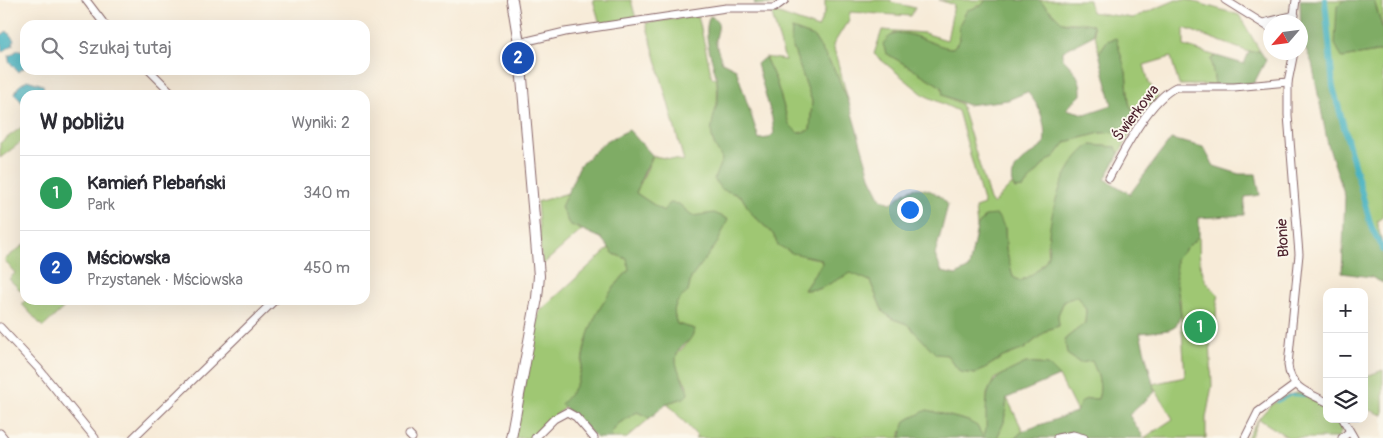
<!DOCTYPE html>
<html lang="pl">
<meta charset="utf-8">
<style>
:root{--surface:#fff;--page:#f2f2f3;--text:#2b2b33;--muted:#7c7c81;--line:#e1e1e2;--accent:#1f6fb2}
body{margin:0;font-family:Pangolin,sans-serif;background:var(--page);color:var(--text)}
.controls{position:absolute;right:15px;bottom:15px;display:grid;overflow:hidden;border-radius:10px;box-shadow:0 5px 20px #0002}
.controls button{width:45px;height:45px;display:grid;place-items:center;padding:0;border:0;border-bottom:1px solid var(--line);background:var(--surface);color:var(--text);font:25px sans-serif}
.compass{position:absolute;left:1263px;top:15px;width:45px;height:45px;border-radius:50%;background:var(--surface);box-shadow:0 5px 20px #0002;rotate:242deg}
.you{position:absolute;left:909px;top:209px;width:18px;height:18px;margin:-12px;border:4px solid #fff;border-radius:50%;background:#1a73e8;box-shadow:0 0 0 8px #1a73e833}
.badge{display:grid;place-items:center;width:32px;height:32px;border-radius:50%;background:var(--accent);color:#fff;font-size:16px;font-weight:700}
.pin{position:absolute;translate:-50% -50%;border:2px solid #fff;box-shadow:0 1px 5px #0006}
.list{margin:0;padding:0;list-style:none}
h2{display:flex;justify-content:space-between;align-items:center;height:65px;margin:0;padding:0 20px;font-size:21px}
h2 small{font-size:16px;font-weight:400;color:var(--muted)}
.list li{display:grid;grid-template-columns:32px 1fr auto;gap:15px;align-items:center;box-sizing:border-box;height:75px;padding:0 20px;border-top:1px solid var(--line)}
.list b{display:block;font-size:19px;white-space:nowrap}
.list p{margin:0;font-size:16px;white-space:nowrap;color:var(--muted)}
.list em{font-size:16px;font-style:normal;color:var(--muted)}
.icon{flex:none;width:28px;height:28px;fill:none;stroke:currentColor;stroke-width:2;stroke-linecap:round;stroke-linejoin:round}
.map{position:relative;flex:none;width:1383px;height:438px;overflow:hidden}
.search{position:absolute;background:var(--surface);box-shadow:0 5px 20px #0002;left:20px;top:20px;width:350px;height:55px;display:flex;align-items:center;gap:12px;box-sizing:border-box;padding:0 18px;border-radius:15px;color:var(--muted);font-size:19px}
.panel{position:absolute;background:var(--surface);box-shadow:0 5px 20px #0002;left:20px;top:90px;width:350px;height:215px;border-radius:15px}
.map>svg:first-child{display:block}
.green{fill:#9fc773;stroke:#74734f}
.forest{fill:#7fac65;stroke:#646648}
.water{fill:#41afbe;stroke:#466774}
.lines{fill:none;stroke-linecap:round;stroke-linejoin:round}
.stream{stroke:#41afbe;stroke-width:2}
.canal{stroke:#41afbe;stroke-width:6}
.street-casing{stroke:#876668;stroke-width:9}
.secondary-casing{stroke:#876668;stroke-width:12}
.street{stroke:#fff;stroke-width:7}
.secondary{stroke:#fff;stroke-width:10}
.labels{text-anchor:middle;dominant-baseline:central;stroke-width:4;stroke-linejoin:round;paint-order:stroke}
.street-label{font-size:15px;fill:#4a1f2b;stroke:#fbf7ec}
</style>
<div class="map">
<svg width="1383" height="438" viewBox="0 0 1383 438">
<rect width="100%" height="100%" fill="#fbf7ec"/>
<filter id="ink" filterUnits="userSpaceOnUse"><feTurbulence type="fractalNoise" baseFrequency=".02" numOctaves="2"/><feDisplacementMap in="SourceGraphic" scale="10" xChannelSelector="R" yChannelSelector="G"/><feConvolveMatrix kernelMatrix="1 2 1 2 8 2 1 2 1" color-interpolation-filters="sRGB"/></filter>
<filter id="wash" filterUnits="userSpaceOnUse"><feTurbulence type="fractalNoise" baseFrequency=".0096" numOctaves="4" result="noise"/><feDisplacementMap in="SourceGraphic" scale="20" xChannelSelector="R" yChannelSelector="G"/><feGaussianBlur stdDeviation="1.12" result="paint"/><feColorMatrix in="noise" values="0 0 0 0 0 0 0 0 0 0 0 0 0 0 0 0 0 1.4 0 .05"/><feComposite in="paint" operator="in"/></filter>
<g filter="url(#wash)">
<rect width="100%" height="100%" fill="#f7ebd8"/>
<g class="green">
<path d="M593,0h38l5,19 -36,5z"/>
<path d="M825,0h66v2l24,6 -4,8 -61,-4 -2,12h-2l-13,21 16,58 -14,-32 -21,-34 -22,-8 -1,13 21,59 -2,30 -12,2 -9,-9 -13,-43 -11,-24 20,3 -14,-49 47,17 7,-17z"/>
<path d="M939,0h47l-4,6h-6l-17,19 1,15 -7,8c-20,0 -38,-13 -59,-15l-8,20 56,34 1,8 18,9 29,96 3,4 19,-20 3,5 8,-1 22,-25 10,-7 11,-14 34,-9 32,-2 -13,23 -4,-7 -25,-2 -43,100 1,13 -14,16 -14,7 -7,-4 -7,-28 -1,-21 -20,-12 -8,11 -2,-19 9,-3 -26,-94 -34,-16 -50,-41 8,-24 42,3 23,7 7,-35z"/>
<path d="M1039,0h50l2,12 42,6 43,-18h12l51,15 21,36 -11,1 -65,-24v18l32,10 -5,3 4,26h-36l-8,-28 -27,8 5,18 9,14 -20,25 -9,-19 -3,-31 -19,-31 -8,12 -6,-28 -31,-3z"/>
<path d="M1324,0h20l-2,58 41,-7v166l-6,4c2,13 6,19 6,32l-14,-26 -37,-138z"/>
<path d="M1374,0h9v30z"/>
<path d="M698,15l14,63 4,-1c6,30 -9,53 6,82l-3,11 13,23 9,3 11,18 21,20 5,11 30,12 13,2 1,4 -18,27 15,-1 32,-17 19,9 13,31 10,7 14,5 14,13 26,18 13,17 15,2 28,-17 21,-8 25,-20 10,-3 -1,-11 6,-14 14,-5 8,14 -1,13 -20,16 2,15 13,9 12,-3c5,13 11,25 6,39 -14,-1 -16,0 -21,13l-18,-36 -11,-11 -22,-2 -32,16 -7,15v37l-5,6 -14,-16 -41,-11 -27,23v5h-205l2,-2 -30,-33 17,-5 3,-13c-25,-37 -2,-28 8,-56l-18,-5c-6,-16 -2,-23 11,-32l3,-14 6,-10 6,-52h-11l-13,-12 -16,7 -27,-18 17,-37 31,5 -38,-138z"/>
<path d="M23,126l2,13 -25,19v-15z"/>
<path d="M568,193l-7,14 8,17 13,6 -40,35 -5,-63z"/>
<path d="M1180,221l19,15c1,26 -2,41 20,59 -4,14 -2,24 -4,38l-5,4 2,49 -6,32v20h-62l29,-19 -21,-35 33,-7 -5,-78 -6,-22z"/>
<path d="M25,244v51l-16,-16 6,-6 -11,-13z"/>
<path d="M609,248l5,6 13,5 2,11c-18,19 -31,38 -40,63 -11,29 -3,47 -27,71l3,3 -32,31h-19l25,-126z"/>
<path d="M26,300h46l-29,27 -21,-23z"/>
<path d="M1383,370v45l-19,-7v-31z"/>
<path d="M1296,393h5l26,12v14h13l2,10 -4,9h-49l-30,-19 -9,19h-3c11,-20 24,-40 49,-45z"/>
<path d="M1007,398l16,33 -8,7h-18l7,-16z"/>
<path d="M637,412l13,6 -23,20h-15l-1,-4 7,-10z"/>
</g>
<g class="forest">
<path d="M754,0h27l-7,4 -19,1z"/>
<path d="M986,0h53l23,22c11,4 20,-2 31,3l1,10 -31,16v8c11,11 19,19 18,36l-15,14 19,5 27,-9 -13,-52 8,-12 9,-3 10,34 3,31 9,19 -6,9 -32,2 -34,9 -11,14 -10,7 -22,25 -8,1c-11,-22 15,-33 29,-44 3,-18 -3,-39 -17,-53l-19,8 -41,5 -24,-10 -1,-8 -56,-34 -3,-9c15,-26 48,4 70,4l7,-8 -1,-15 8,-15 14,-4z"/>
<path d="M1300,0h24l8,89 37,138 14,26v30l-12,-6 -29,-4 3,-77 -17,-51 -16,-82 -11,-25z"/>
<path d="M1344,0h30l9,30v21l-41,7 -7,-14 2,-38z"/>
<path d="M710,16c15,6 5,16 6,27 1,6 4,13 6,19l14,7 23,70 10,-1 5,-5 -2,-15 -15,-54 8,-7 11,24 13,43 9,9 12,-3 2,-29 -21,-59 1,-13 22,8 21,34 14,32 22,76 10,20 10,4c6,-4 14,-12 21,-14 13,-4 29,6 36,16l-13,50 7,17 14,3 13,-7 8,-41 8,-11 12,-1 8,13 1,21 7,28 7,4c10,-5 20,-11 26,-21 4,-6 2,-20 3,-27 4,-30 15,-69 41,-88l26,2 3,7 -14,25 25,15 41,-55 32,8 11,19 25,8h17l4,21 -15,2 -1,18 -45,3v18l-23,23v18l5,38 -6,12 -6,3 -29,3 15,59 -26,23 15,23h-129l8,-7 53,-19c6,-13 8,-14 22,-13 5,-14 -1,-26 -6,-38l-12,2 -13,-9 -2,-15 20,-16 1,-13 -8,-14 -14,5 -6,14 1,11 -10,3 -25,20 -21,8 -28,17 -15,-2 -13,-17 -11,-1 -29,-30 -14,-5 -10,-7 -13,-31 -19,-8 -32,16 -15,1 18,-27 -1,-4 -29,-6 -14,-8 -5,-11 -21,-20 -11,-18 -20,-7 -7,-10 8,-20c-3,-6 -8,-13 -10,-21 -3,-17 8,-33 6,-50 -2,-23 -18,-51 -8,-72z"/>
<path d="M1260,51l6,9 -12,23 -39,2 -4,-26 5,-3 28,8 5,-12z"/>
<path d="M629,130l24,26 -9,16 -8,21 27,18 7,-8 9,1 13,12 22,-3 14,6 -10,23 -27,36 -3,14c-13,10 -17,16 -11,32l18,5c-5,15 -9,11 -16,21 -10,15 8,30 9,44l-4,4 -17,5 -17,15 -13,-6 -19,12 -7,10 1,4h-15l-36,-34c25,-24 18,-40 27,-69 8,-25 23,-46 41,-65l-2,-11 -13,-5 -13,-16 -32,-14 -8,-17 19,-42 26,-24z"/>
<path d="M1026,363l22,2 11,11 -52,22 -3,24 -7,16h-97l5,-17 22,-11 41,11 9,5 6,11c4,-7 3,-11 3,-19 0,-39 7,-39 40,-55z"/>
</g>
<g class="water">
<path d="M7,31l7,9 -1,5 -11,7 -2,-16z"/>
<path d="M18,50h3l4,6v11l-7,5 -9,-11v-5z"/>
<path d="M27,80l16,5 2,10h-20v11l-10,-12 3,-7z"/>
</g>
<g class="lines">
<path class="stream" d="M1277,402l14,-7 16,1"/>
<path class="canal" d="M1325,0l8,87 38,139 12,24"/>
</g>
</g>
<g filter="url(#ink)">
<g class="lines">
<defs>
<g id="street">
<path d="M86,0l19,25"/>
<path d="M1225,0l45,28"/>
<path d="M1293,22l3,-22"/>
<path d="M1263,23l32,-8"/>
<path d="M519,43l46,-11 161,-24h48l11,-8"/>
<path d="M1294,52l-6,30v33l11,139 -11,111c2,23 20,28 39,37"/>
<path d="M149,70l25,25"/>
<path d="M1109,178c14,-26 40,-78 67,-91h58l54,-5"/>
<path d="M0,327l39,42 56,69"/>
<path d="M1343,419l11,19"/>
<path d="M0,433l4,5"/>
<path d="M409,435l3,3"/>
<path d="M133,438l142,-138"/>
<path d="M535,438l19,-19 13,-7 9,5 18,21"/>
<path d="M1057,438l16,-3 11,3"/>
<path d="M1245,438l13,-26 37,-27"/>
<path d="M1342,438l7,-6"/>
</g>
<path id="secondary" d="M511,438l26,-140 2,-22 -20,-233 -7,-43"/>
</defs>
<use href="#street" class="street-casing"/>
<use href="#secondary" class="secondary-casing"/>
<use href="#street" class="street"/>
<use href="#secondary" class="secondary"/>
</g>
</g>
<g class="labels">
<g class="street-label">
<text transform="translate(1136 113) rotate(-53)">Świerkowa</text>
<text transform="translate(1283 238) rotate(-93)">Błonie</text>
</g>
</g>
</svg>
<div class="controls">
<button>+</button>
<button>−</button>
<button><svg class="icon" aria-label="layers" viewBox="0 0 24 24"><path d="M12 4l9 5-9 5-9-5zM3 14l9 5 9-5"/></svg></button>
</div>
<svg class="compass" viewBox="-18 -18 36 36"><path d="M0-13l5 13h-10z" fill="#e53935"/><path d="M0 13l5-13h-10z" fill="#7c7c81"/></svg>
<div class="you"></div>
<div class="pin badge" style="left:1200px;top:327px;background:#2e9e5b">1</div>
<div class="pin badge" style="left:518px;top:58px;background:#1a4fb4">2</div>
<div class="search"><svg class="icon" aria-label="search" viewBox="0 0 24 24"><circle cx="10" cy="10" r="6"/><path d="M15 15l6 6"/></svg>Szukaj tutaj</div>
<section class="panel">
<h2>W pobliżu<small>Wyniki: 2</small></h2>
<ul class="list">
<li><span class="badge" style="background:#2e9e5b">1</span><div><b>Kamień Plebański</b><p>Park</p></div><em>340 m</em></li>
<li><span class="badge" style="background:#1a4fb4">2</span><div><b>Mściowska</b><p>Przystanek · Mściowska</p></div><em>450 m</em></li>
</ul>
</section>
</div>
